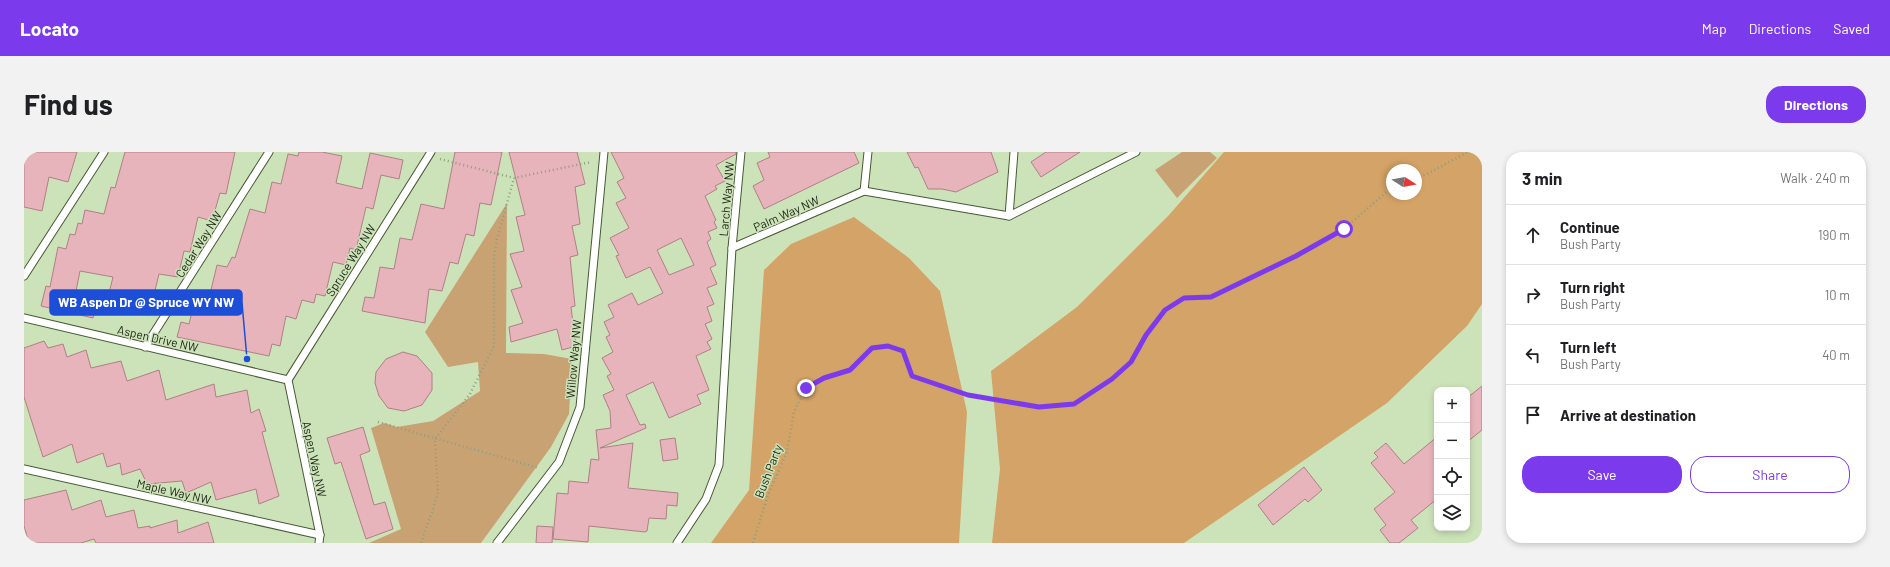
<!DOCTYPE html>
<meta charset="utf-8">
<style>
:root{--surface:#fff;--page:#f2f2f2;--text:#202124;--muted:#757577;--line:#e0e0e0;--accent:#7c3aed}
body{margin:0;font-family:Barlow,sans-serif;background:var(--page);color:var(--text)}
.controls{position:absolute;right:12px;bottom:12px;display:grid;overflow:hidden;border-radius:8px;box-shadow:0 2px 6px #0003}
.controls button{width:36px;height:36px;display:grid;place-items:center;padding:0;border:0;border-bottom:1px solid var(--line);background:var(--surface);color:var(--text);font:20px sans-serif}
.compass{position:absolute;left:1362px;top:12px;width:36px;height:36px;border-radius:50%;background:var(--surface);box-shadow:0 2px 6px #0003;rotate:101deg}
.stop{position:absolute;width:12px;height:12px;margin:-9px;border:3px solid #7c3aed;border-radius:50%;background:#fff}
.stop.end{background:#7c3aed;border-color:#fff;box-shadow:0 1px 4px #0008}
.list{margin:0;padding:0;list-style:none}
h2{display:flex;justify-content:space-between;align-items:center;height:52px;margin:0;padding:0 16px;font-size:17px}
h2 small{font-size:13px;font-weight:400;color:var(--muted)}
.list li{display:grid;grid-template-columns:26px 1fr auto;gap:12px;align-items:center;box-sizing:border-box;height:60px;padding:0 16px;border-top:1px solid var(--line)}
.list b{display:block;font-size:15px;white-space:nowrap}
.list p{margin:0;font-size:13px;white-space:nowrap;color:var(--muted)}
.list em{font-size:13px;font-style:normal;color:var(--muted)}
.actions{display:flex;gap:8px;padding:12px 16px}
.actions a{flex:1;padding:9px 0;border:1px solid var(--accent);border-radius:16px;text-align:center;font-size:14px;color:var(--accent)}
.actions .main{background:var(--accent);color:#fff}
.icon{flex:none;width:22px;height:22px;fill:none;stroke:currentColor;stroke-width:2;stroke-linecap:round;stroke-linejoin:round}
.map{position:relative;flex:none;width:1458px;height:391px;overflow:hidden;border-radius:16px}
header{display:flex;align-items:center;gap:24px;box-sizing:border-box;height:56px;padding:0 20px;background:var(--accent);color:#fff}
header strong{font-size:19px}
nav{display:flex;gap:22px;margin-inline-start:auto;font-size:14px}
.intro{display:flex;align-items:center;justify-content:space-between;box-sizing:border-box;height:96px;padding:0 24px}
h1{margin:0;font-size:28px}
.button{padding:10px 18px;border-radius:16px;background:var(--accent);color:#fff;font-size:14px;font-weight:700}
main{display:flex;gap:24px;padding:0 24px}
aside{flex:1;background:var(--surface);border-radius:16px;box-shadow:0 2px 6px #0003}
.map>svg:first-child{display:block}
.green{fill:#c9a274}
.forest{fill:#d4a367;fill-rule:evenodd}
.building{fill:#e8b4bb;stroke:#af7f85;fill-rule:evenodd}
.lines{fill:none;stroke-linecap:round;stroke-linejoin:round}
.lane-casing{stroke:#485a36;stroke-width:9}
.path{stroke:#8d9f7e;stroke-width:2.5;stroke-dasharray:1 3;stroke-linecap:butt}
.lane{stroke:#fff;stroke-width:7}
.route{stroke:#7c3aed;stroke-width:5}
.labels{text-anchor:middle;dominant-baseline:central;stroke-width:3;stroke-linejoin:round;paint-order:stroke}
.street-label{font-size:12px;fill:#1b2313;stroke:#cce3b9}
.leader{fill:none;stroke:#1d4ed8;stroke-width:1.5}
.callout-dot{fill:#1d4ed8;stroke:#cce3b9;stroke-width:1.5}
.callout{fill:#1d4ed8;stroke:#1d4ed8;stroke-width:1.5}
.callout-label{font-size:13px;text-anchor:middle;font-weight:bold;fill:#fff}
</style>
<header>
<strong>Locato</strong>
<nav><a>Map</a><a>Directions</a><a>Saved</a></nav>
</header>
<div class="intro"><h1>Find us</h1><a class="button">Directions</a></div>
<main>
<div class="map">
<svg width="1458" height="391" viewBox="0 0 1458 391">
<rect width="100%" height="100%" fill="#cce3b9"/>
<g class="green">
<path d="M1158,0h28l7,6 -40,40 -22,-28z"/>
<path d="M483,51l-1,150 38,1 28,5 -3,55 -18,33 -70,96h-112l32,-14 -30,-101 13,-5 13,4 36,-6 47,-30 -2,-29 -30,5 -23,-35z"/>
</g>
<g class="forest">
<path d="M1200,0h258v152l-15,22 -80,77 -203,140h-192l8,-74 -9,-98 86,-64 92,-92zM1368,18h24v24h-24z"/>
<path d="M830,65l55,41 31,33 27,121 -8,131h-248l38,-53 15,-220 27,-26z"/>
</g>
<g class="building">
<path d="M0,0h53l-9,30 -19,-5 -7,34 -18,-4z"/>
<path d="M101,0h110l-9,42 -6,-1 -8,28 -14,-4 -8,35 -6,-1 -6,26 -19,-3 -10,41 -43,-10 7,-28 -33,-6 -5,25 21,5 -3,17 -52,-12 5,-20 4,1 8,-40 8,2 4,-15 5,1 3,-12 4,1 3,-14 19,4 7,-27 4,1z"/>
<path d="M275,0h23l20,4 -6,27 26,6 8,-36 33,7 -4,19 -18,-4 -8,34 -7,-2 -10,43 -6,-2 -4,17 -13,-3 -8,34 -9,-2 -2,9 -12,-3 -6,19 -10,-3 -6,30 -8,-2 -3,12 -92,-19 4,-15 8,2 8,-33 13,3 7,-29 10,2 5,-10 3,1 15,-49 15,4 7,-31 9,2 7,-30 10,2z"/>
<path d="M431,0h47l-11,53 -11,-2 -6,33 -8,-2 -8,30 -8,-2 -8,29 -13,-2 -4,34 -63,-12 3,-14 9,1 6,-31 14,2 6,-31 12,2 9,-36 23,5z"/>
<path d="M485,0h68l8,32 -10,3 5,37 -8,2 6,29 -8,2 5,49 -4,1 5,39 -14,4 -5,-21 -46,13 -2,-15 14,-4 -12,-33 11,-3 -12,-33 14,-3 -8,-34 9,-2z"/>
<path d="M587,0h125v2l-20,11 9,16 -10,5 2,3 -12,7 11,24 -2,2 3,6 -9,4 3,7 -4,3 9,23 -6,3 7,16 -10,4 7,16 -7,3 5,14 -7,3 7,15 -5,3 4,7 -15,7 13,34 -12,5 4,9 -32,14 -16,-36 -27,13 14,30 5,-1 1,4 -46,20 33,-5 -5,45 50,5 -1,13 -10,-1 -1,14 -17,-1 -2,13 -2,1 -56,-6 -1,16 -35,-3 4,-46 11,1 1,-13 19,2 3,-24 8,1 -3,-30 15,-2 -1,-17 -7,-16 11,-5 -7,-14 4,-2 -9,-16 11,-6 -7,-15 4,-2 -6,-13 10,-5 -6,-12 24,-12 6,12 25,-12 -13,-26 -24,11 -10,-22 3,-1 -9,-17 19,-10 -13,-25 10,-5 -9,-16 7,-4zM657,86l13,27 -25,10 -12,-25z"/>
<path d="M744,0h86l5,11 -95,46 -11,-23 11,-6 -7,-17 13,-6z"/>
<path d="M883,0h84l7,20 -42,20 -14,-3h-14l-10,-22 -3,1z"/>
<path d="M1022,0h34l-39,25 -10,-15z"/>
<path d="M20,189l4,7 15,-4 4,13 19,-7 5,18 30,-7 6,20 32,-11 7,30 48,-16 2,13 31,-7 4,23 8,-4 7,22 -4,1 17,64 -20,8 -3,-15 -40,11 -5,-18 -25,11 -4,-12 -35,3 -7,-15 -18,6 -2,-12 -13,4 -4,-14 -26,10 -5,-19 -29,13 -19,-60v-49z"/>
<path d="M379,200l14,4 15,17v17l-10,15 -18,6 -16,-3 -9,-12 -4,-13 1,-11 10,-13z"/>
<path d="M1458,234v44l-15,12v-44z"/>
<path d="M339,275l7,24 -10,4 14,50 11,-3 8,27 -27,10 -25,-77 -6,2 -8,-26z"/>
<path d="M1413,285v62l-26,21 7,8 -19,15h-9l-10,-13 6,-5 -12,-16 21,-17 -24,-29 7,-6 -4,-4 12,-10 18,21z"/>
<path d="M651,286l3,21 -15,2 -3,-21z"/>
<path d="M1280,315l18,23 -14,12 -3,-3 -32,26 -15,-20z"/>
<path d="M42,338l6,20 29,-10 5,17 28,-7 4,18 12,-2v2l27,-8 1,13 30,-11 6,21h-118l-2,-4 -13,4h-52l-5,-17v-26z"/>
<path d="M513,374l16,1 -1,16h-16z"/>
</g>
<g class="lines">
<defs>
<g id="lane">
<path d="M840,39l4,-39"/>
<path d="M985,64l5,-64"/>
<path d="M708,96l9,-96"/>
<path d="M0,124l80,-124"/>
<path d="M0,166l264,62"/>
<path d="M121,195l124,-195"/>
<path d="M264,228l143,-228"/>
<path d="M264,228l32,155 -1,8"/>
<path d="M0,317l296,66"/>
<path d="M473,391l62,-81 21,-55 24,-255"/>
<path d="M653,391l29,-44 13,-34 13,-217 132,-57 145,25 127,-64"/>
</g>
</defs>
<use href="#lane" class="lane-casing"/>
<g class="path">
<path d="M416,7l74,19 77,-16"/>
<path d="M1392,26l11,-4 41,-22"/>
<path d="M354,270l161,46"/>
<path d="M397,391l17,-49 -3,-55 35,-45 24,-48v-89l3,-18 17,-61"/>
<path d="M729,391l15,-48 19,-43 7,-40 12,-24 18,-10 26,-8 22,-22 15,-2 16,5 9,26 56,18 71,12 35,-3 38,-25 19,-17 15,-27 19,-25 19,-12 27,-1 85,-41 48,-27 48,-42"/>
</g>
<use href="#lane" class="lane"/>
</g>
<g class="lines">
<path class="route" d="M782,236l18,-10 26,-8 22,-22 16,-2 15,5 9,25 56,19 71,12 35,-3 38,-25 19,-17 15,-27 19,-25 19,-12 27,-1 85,-41 48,-27"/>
</g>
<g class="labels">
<g class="street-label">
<text transform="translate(702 47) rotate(-85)">Larch Way NW</text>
<text transform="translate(762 61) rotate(-24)">Palm Way NW</text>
<text transform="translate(174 92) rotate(-58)">Cedar Way NW</text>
<text transform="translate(326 108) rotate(-58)">Spruce Way NW</text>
<text transform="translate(134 186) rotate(13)">Aspen Drive NW</text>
<text transform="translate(549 207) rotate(-85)">Willow Way NW</text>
<text transform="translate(291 307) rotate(78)">Aspen Way NW</text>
<text transform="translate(744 319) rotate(-69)">Bush Party</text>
<text transform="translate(150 339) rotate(13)">Maple Way NW</text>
</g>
</g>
<path class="leader" d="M223 207L218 151"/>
<circle class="callout-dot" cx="223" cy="207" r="4"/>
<rect class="callout" x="26" y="138" width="192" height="25" rx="4"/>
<g class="callout-label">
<text x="122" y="155">WB Aspen Dr @ Spruce WY NW</text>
</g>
</svg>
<div class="controls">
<button>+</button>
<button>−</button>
<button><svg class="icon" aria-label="locate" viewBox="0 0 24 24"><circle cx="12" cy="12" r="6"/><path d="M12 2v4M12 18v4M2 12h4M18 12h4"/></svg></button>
<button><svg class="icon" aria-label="layers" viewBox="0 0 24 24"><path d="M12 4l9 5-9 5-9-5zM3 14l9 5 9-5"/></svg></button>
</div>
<svg class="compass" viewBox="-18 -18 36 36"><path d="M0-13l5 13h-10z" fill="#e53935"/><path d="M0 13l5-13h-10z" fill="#757577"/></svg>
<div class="stop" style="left:1320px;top:77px"></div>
<div class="stop end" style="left:782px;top:236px"></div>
</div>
<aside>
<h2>3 min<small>Walk · 240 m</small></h2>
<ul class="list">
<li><svg class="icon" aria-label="ahead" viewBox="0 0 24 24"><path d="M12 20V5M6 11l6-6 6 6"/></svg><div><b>Continue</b><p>Bush Party</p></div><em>190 m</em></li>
<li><svg class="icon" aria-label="right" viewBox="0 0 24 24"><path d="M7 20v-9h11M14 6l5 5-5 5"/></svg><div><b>Turn right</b><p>Bush Party</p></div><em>10 m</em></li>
<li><svg class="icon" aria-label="left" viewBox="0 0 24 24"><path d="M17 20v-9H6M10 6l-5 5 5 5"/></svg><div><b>Turn left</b><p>Bush Party</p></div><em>40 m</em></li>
<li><svg class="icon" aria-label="arrive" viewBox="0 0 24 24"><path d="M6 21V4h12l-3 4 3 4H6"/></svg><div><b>Arrive at destination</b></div></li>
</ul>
<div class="actions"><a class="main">Save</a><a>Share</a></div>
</aside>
</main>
